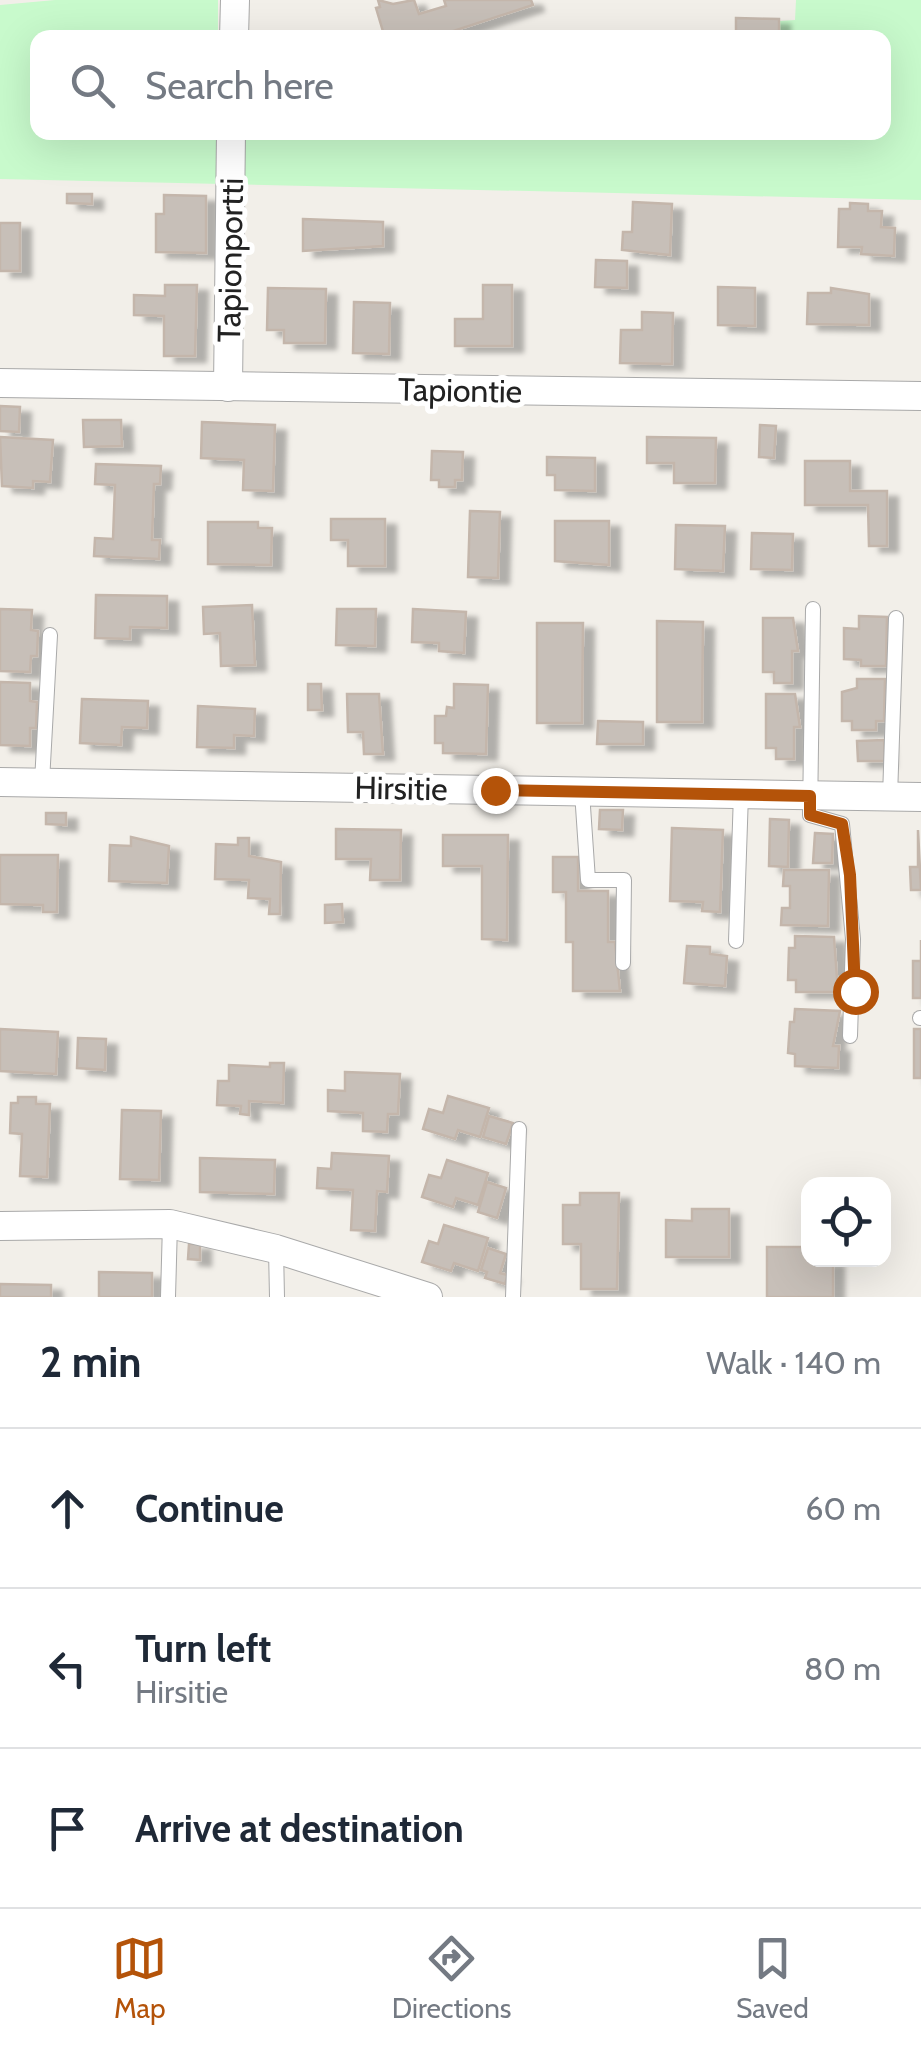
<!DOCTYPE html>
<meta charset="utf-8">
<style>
:root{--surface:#fff;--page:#f2f2f3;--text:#1f2937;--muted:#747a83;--line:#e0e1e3;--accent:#b45309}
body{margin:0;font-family:Cabin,sans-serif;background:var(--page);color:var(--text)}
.controls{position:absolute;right:30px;bottom:30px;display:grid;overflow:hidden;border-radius:20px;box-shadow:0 10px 40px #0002}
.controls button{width:90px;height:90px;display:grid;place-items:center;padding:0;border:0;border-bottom:2px solid var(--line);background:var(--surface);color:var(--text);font:50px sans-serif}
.stop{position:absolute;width:30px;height:30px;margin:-22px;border:8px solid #b45309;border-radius:50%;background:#fff}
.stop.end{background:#b45309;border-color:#fff;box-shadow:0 2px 10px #0008}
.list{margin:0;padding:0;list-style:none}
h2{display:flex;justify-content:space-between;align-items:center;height:130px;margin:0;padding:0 40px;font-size:42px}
h2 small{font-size:32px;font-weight:400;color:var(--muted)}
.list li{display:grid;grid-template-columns:65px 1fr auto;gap:30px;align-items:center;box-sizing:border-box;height:160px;padding:0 40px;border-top:2px solid var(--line)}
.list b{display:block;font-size:38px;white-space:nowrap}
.list p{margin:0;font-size:32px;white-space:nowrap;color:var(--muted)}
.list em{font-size:32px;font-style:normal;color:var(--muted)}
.icon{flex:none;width:55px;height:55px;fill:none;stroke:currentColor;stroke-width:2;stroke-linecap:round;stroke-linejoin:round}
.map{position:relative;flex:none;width:921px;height:1297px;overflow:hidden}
.search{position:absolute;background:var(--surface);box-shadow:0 10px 40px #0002;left:30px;right:30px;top:30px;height:110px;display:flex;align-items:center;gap:25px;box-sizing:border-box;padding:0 35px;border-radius:20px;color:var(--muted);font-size:38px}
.sheet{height:610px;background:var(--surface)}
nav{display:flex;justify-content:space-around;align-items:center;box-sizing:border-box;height:140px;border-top:2px solid var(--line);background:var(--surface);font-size:28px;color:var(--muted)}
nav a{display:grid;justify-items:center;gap:5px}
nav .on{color:var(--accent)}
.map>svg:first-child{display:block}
.park{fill:#c8facc}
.building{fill:#c7bfb8;stroke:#c4b6ab;stroke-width:2.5;filter:url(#shadow)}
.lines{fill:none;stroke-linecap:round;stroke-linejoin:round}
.service-casing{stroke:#a9a9a9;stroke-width:16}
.minor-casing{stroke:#a9a9a9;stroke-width:30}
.service{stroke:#fff;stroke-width:14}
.minor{stroke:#fff;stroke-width:28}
.route{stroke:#b45309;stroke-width:12}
.labels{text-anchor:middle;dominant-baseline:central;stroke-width:10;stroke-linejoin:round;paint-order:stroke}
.street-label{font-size:32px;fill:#222;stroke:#fff}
</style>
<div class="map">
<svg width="921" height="1297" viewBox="0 0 921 1297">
<defs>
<filter id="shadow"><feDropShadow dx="11" dy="6" stdDeviation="2.5" flood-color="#0004"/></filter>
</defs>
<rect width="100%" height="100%" fill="#f2efe9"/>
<path class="park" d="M55,0h163v37l-180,1v94h846v-94l-105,-1v-16l16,-1 1,-20h125v200l-921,-21v-174z"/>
<g class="building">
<path d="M378,0l15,4 21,-4 5,14 27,-8 -2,-6h87l2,5 -101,33 -4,-7 -43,7 -9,-30 4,-1z"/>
<path d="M736,18l43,1v19h-43z"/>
<path d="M67,194h25v10l-25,-1z"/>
<path d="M164,195l42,1v57l-50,-1v-38h8z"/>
<path d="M633,202l39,2 -2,51 -48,-5 1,-18h9z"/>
<path d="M850,203l18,1v7h14l-1,16 14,1 -1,28 -33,-2 1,-7h-24l1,-38h11z"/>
<path d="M303,219l80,3v24l-80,5z"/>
<rect x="0" y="223" width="20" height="48"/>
<path d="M596,260l31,1v27l-32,-1z"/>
<path d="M165,285h32l-2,71h-31v-40l-30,-1v-20l31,1z"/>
<path d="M483,285h29v61h-57v-27h28z"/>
<path d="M718,287l37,1v38l-37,-1z"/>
<path d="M268,288l58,1 -1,54h-41v-13h-17z"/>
<path d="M831,288l38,6v31l-62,-1 1,-31h23z"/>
<path d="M354,302l36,1 -1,51 -36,-1z"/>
<path d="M642,312l31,1 -1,51 -52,-1 1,-33h21z"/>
<path d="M0,406l20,1 -1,25 -19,-1z"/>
<path d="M83,420h38l1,26 -38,1z"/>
<path d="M202,422l73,3 -2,66 -30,-1 1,-30 -43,-2z"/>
<path d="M760,425l16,1 -2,32 -15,-1z"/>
<path d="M0,437l53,3 -3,42 -17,-1v7l-31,-2z"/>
<path d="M647,437l69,1 -1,45h-41v-20h-27z"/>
<path d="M432,451l31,1 -1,28h-7v7h-16v-7h-8z"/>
<path d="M547,457l48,1v33l-40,-1v-15h-8z"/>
<path d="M805,461h45v30h37v55h-18l-1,-41h-63z"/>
<path d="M96,464l65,2 -1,18h-6l-2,56h8l-1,19 -65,-3 1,-18 18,1 2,-54 -20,-1z"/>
<path d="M470,511l30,1 -2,66 -30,-1z"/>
<path d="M331,519h54v47h-37v-26h-17z"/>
<path d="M555,521h54v44l-54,-4z"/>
<path d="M208,522h50v6h14l-1,37 -63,-1z"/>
<path d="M676,525l49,1 -2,45 -48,-2z"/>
<path d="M752,533l41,1 -1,36 -41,-1z"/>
<path d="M96,595l71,1v32l-37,-1v12l-35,-1z"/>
<path d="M252,605l3,60 -34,1 -1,-33 -16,1 -1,-27z"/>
<path d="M0,609l32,1 -1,20 7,1 -1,25h-6l-1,16 -30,-1z"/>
<path d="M337,609h39l-1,37 -39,-1z"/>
<path d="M413,609l53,3 -2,41 -25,-2v-8l-27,-1z"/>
<path d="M859,616l28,1 -1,49h-25v-6l-17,-1v-31l15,1z"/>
<path d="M763,618h30l5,33h-6v32h-18v-11h-11z"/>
<path d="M657,621l46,1 -1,100h-45z"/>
<path d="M537,623h46l-1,100h-45z"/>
<path d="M857,679h28l-1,42h-8v9h-24v-9h-10v-29l15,-4z"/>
<path d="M0,682l30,1v18l7,1 -1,26h-6v18l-30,-1z"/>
<path d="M308,684h13l1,26h-14z"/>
<path d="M454,684l34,1 -2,69 -43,-1v-10h-8v-27h11l1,-9 7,1z"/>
<path d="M347,694h32l4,60h-19l-1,-22h-15z"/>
<path d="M766,694h29l5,33h-6v32h-18v-11h-10z"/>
<path d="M82,699l66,2 -1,27 -25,-1 -1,18 -41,-2z"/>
<path d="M198,706l57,3 -1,27 -20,-1v13l-37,-1z"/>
<path d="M598,721l45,1v22h-46z"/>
<path d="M884,740l1,21h-27l-1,-20z"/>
<path d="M600,810h23l-1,20 -23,-1z"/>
<path d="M46,813h20v12l-20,-1z"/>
<path d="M770,819l19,1 -1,47 -19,-1z"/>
<path d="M672,828l51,2 -3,82 -18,-1 1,-9 -33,-1z"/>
<path d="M336,829l65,1 -1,50h-30l1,-21h-35z"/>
<path d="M918,830l3,60h-10l-1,-23h8z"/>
<path d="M815,833l18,1 -1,29h-19z"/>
<path d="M443,835h65l-1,105 -25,-1v-73h-39z"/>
<path d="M131,837l38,9 -2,37 -58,-2 1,-36 21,1z"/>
<path d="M238,838h11v18l32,6 -1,52h-11l1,-15 -22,-1 1,-18 -34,-1 1,-35 22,1z"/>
<path d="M0,855h58l-1,57h-14v-7l-43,-1z"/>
<path d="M553,857h25v34h30v51h7l5,49h-47v-49h-7v-50h-13z"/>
<path d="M784,870h45l-1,56 -47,-1 1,-17h8v-22h-7z"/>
<path d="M342,904l1,18 -18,1v-18z"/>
<path d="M795,936l39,1 4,55h-42v-12h-8l1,-32h6z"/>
<path d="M921,940v58h-8v-37h8z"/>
<path d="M687,946l23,1v7l17,2 -2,30 -41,-3z"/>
<path d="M795,1009l45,2 -7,35h6l-1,22 -43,-2v-12l-7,-1 2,-31h4z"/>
<path d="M0,1029l58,3 -2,42 -56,-3z"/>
<rect x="914" y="1029" width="7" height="49"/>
<path d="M78,1038l28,1 -1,31 -28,-2z"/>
<path d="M270,1063h14l-1,40 -34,-2v14l-9,-1 1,-8 -24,-1 1,-24h11v-16l41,2z"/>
<path d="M345,1072l55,2 -2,40h-10l-1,18 -24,-1v-18l-35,-2v-21l17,1z"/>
<path d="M448,1096l41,12 -9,29 -22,-7 -3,9 -32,-10 6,-20 14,4z"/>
<path d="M18,1097h18v7h14l-3,73 -27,-1 2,-42 -12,-1 1,-30h7z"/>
<path d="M122,1110l39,1 -2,69 -39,-1z"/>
<path d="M489,1116l24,7 -7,21 -23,-7z"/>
<path d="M332,1153l57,3 -2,36 -10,-1 -2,40 -24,-1 2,-40 -36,-2 1,-20 13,1z"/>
<path d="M200,1158l75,2 -1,34 -74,-2z"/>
<path d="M447,1160l41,13 -10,32 -22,-7 -3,9 -31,-10 7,-22 12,3z"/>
<path d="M487,1182l19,6 -9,30 -19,-6z"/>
<path d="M580,1193h39l-2,96h-36v-45h-18v-39h17z"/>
<path d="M692,1209h37v48h-63v-37l26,1z"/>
<path d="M444,1225l44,13 -10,33 -24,-8 -3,8 -29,-9 7,-21 9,3z"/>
<path d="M189,1244h11v16l-12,-1z"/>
<path d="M767,1247h41v13h25v37h-66z"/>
<path d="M488,1248l18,6 -6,19 8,2 -3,9 -20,-6 2,-6 -6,-2z"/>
<path d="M99,1272l53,1v24h-53z"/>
<path d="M0,1284l51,1v12h-51z"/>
</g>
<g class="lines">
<defs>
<g id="service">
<path d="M813,609l-3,206 32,9 11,115 -3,97"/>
<path d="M42,782l8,-147"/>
<path d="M582,792l6,88h36l-1,83"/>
<path d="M890,797l6,-179"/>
<path d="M736,941l5,-147"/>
<path d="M920,1018h1"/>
<path d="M276,1249l1,48"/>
<path d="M168,1297l2,-73"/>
<path d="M513,1297l6,-168"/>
</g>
<g id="minor">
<path d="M234,38l1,-38"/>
<path d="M0,383l921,13"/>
<path d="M228,387l3,-255"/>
<path d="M0,782l921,15"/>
<path d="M0,1226l170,-2 106,25 152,48"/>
</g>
</defs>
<use href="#service" class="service-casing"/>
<use href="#minor" class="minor-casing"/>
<use href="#service" class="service"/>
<use href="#minor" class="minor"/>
</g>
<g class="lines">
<path class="route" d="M495,790l315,6v19l32,9 8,51 5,116"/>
</g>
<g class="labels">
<g class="street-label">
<text transform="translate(230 260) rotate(-89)">Tapionportti</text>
<text transform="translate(460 390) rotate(1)">Tapiontie</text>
<text transform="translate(401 788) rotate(1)">Hirsitie</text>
</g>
</g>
</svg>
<div class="controls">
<button><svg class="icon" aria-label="locate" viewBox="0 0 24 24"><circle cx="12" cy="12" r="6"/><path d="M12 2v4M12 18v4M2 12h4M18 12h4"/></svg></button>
</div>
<div class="stop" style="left:855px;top:991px"></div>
<div class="stop end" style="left:495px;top:790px"></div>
<div class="search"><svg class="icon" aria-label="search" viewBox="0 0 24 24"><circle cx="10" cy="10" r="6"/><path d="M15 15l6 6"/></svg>Search here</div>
</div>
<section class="sheet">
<h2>2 min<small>Walk · 140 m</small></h2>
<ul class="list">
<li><svg class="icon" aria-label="ahead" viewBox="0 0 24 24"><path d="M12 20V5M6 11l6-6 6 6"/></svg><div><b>Continue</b></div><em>60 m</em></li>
<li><svg class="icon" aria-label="left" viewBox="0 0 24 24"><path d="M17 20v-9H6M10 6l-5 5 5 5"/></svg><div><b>Turn left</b><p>Hirsitie</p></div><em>80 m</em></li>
<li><svg class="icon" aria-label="arrive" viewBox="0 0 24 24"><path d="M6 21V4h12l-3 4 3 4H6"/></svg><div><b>Arrive at destination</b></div></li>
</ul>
</section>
<nav>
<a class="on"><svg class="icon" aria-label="map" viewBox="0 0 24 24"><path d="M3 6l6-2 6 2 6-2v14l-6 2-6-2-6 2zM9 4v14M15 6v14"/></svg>Map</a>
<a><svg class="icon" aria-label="directions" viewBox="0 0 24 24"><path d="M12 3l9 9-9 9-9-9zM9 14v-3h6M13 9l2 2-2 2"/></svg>Directions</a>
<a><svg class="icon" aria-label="saved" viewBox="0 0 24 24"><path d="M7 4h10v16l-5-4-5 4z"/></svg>Saved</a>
</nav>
